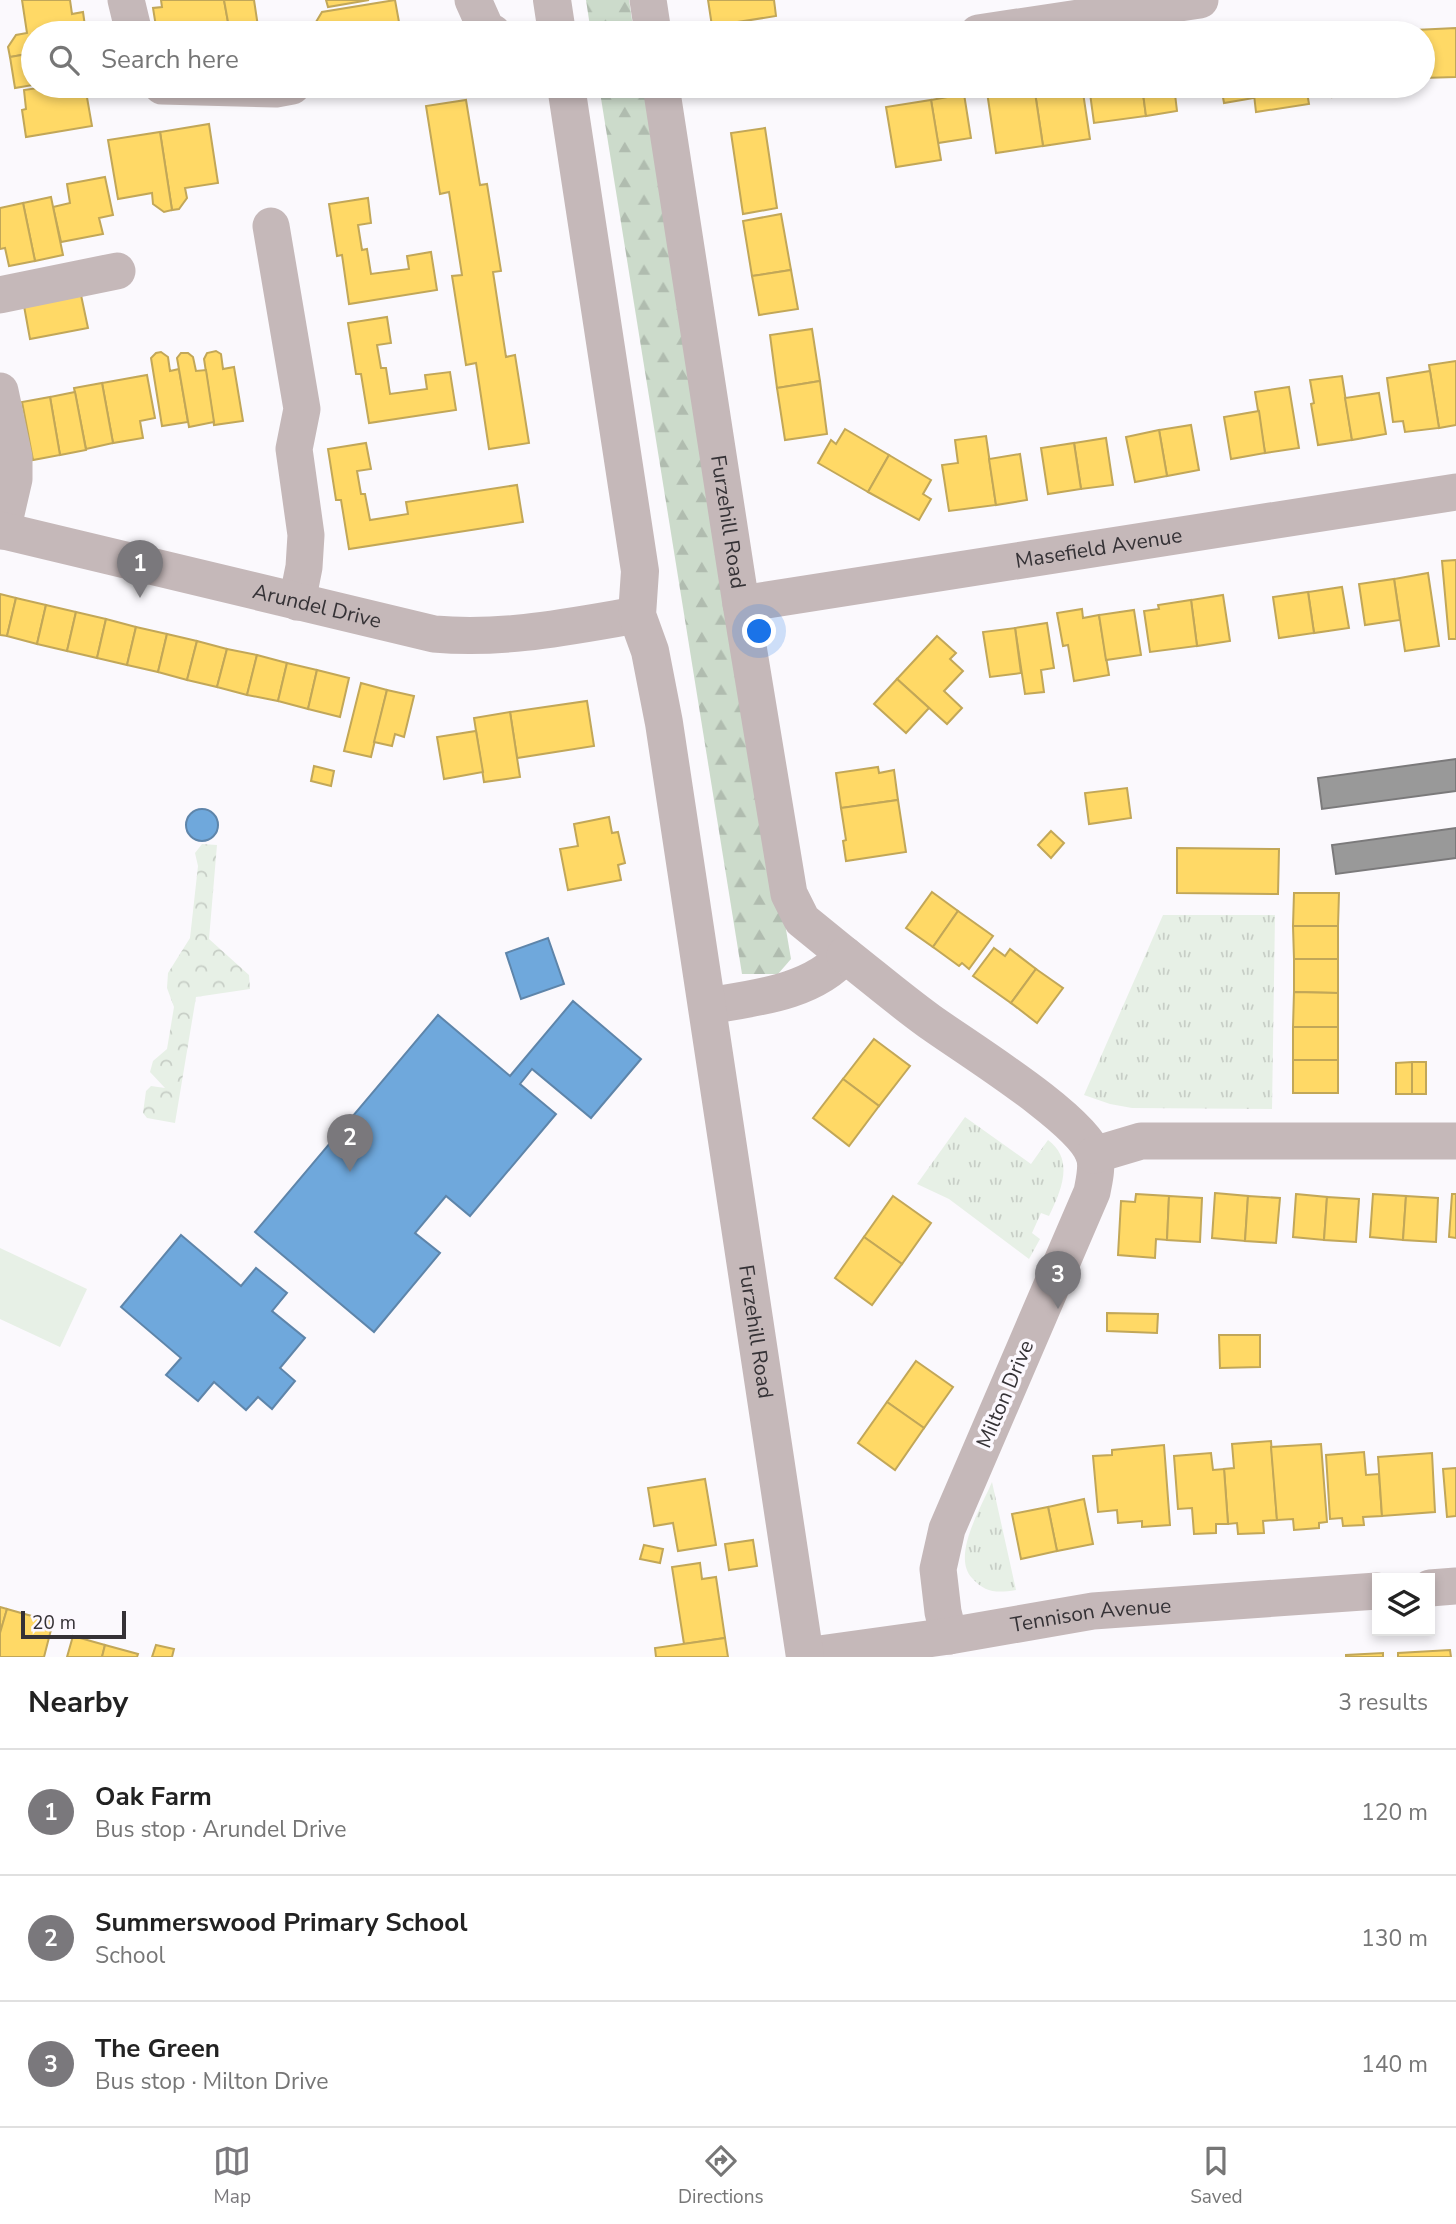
<!DOCTYPE html>
<meta charset="utf-8">
<style>
:root{--surface:#fff;--page:#f2f2f2;--text:#222;--muted:#767676;--line:#e0e0e0;--accent:#7a787c}
body{margin:0;font-family:"Nunito Sans",sans-serif;background:var(--page);color:var(--text)}
.controls{position:absolute;right:21px;bottom:21px;display:grid;overflow:hidden;border-radius:0px;box-shadow:0 4px 10px #0003}
.controls button{width:63px;height:63px;display:grid;place-items:center;padding:0;border:0;border-bottom:2px solid var(--line);background:var(--surface);color:var(--text);font:35px sans-serif}
.scale{position:absolute;left:21px;bottom:18px;width:105px;box-sizing:border-box;padding-left:7px;border:4px solid #353236;border-top:0;font-size:19px;line-height:24px;white-space:nowrap;color:#353236;-webkit-text-stroke:5px #fcf8fe;paint-order:stroke}
.you{position:absolute;left:760px;top:632px;width:24px;height:24px;margin:-18px;border:5px solid #fff;border-radius:50%;background:#1a73e8;box-shadow:0 0 0 10px #1a73e833}
.badge{display:grid;place-items:center;width:46px;height:46px;border-radius:50%;background:var(--accent);color:#fff;font-size:23px;font-weight:700}
.pin{position:absolute;translate:-50% -58px;filter:drop-shadow(0 2px 4px #0008)}
.pin::after{content:'';position:absolute;top:37px;width:24px;height:21px;background:inherit;clip-path:polygon(0 0,100% 0,50% 100%)}
.list{margin:0;padding:0;list-style:none}
h2{display:flex;justify-content:space-between;align-items:center;height:91px;margin:0;padding:0 28px;font-size:30px}
h2 small{font-size:23px;font-weight:400;color:var(--muted)}
.list li{display:grid;grid-template-columns:46px 1fr auto;gap:21px;align-items:center;box-sizing:border-box;height:126px;padding:0 28px;border-top:2px solid var(--line)}
.list b{display:block;font-size:26px;white-space:nowrap}
.list p{margin:0;font-size:23px;white-space:nowrap;color:var(--muted)}
.list em{font-size:23px;font-style:normal;color:var(--muted)}
.icon{flex:none;width:38px;height:38px;fill:none;stroke:currentColor;stroke-width:2;stroke-linecap:round;stroke-linejoin:round}
.map{position:relative;flex:none;width:1456px;height:1657px;overflow:hidden}
.search{position:absolute;background:var(--surface);box-shadow:0 4px 10px #0003;left:21px;right:21px;top:21px;height:77px;display:flex;align-items:center;gap:18px;box-sizing:border-box;padding:0 24px;border-radius:38px;color:var(--muted);font-size:26px}
.sheet{height:469px;background:var(--surface)}
nav{display:flex;justify-content:space-around;align-items:center;box-sizing:border-box;height:98px;border-top:2px solid var(--line);background:var(--surface);font-size:19px;color:var(--muted)}
nav a{display:grid;justify-items:center;gap:4px}
nav .on{color:var(--accent)}
.map>svg:first-child{display:block}
.grass{fill:url(#grass-tufts)}
.forest{fill:url(#forest-firs)}
.park{fill:url(#park-crowns)}
.garden{fill:#e7f0e6}
.homes{fill:#ffd966;stroke:#c2a758;stroke-width:2}
.schools{fill:#6fa8dc;stroke:#5e85aa;stroke-width:2}
.industry{fill:#999;stroke:#7b7a7b;stroke-width:2}
.lines{fill:none;stroke-linecap:round;stroke-linejoin:round}
.minor{stroke:#c5b8b9;stroke-width:37}
.tertiary{stroke:#c5b8b9;stroke-width:38}
.labels{text-anchor:middle;dominant-baseline:central;stroke-width:7;stroke-linejoin:round;paint-order:stroke}
.street-label{font-size:21px;fill:#353236;stroke:#fcf8fe}
</style>
<div class="map">
<svg width="1456" height="1657" viewBox="0 0 1456 1657">
<defs>
<pattern id="grass-tufts" width="24" height="20" patternUnits="userSpaceOnUse" patternTransform="scale(1.75)"><rect width="24" height="20" fill="#e7f0e6"/><path d="M3 7l-1-3M5 7V3M7 7l1-3M15 17l-1-3M17 17v-4M19 17l1-3" fill="none" stroke="#c7cec6"/></pattern>
<pattern id="forest-firs" width="22" height="20" patternUnits="userSpaceOnUse" patternTransform="scale(1.75)"><rect width="22" height="20" fill="#ccdbcb"/><path d="M5 1l3.5 6h-7zM16 11l3.5 6h-7z" fill="#b0bcaf"/></pattern>
<pattern id="park-crowns" width="20" height="18" patternUnits="userSpaceOnUse" patternTransform="scale(1.75)"><rect width="20" height="18" fill="#e7f0e6"/><path d="M2 6a3 3 0 1 1 6 0M12 15a3 3 0 1 1 6 0" fill="none" stroke="#c7cec6"/></pattern>
</defs>
<rect width="100%" height="100%" fill="#fbf9fd"/>
<g class="grass">
<path d="M1163,915h112l-3,194 -140,-1 -22,-4 -26,-9z"/>
<path d="M965,1117l66,47 17,-24c27,20 13,51 1,76l-8,-3 -9,20 8,6 -11,20 -80,-60 -32,-15z"/>
<path d="M992,1482l24,108c-19,3 -31,3 -44,-12 -21,-22 10,-72 20,-96z"/>
</g>
<g class="forest">
<path d="M586,0h43l5,33h-43z"/>
<path d="M599,86h44l148,873 -13,15h-36z"/>
</g>
<path class="park" d="M202,844l15,1 -8,94 40,36 1,14 -54,8 -21,126 -28,-5 -4,-5 3,-22 5,-5 14,2 -15,-16 3,-11 14,-12 7,-42 -7,-19 1,-15 22,-35 8,-72 -3,-13z"/>
<path class="garden" d="M0,1248l87,41 -27,58 -60,-28z"/>
<g class="homes">
<path d="M22,0h48l2,14 11,-2 3,21h-53v20l-23,4 -2,-10 8,-12 11,-2z"/>
<path d="M161,0h63l6,33h-73l-4,-25 9,-1z"/>
<path d="M224,0h30l5,33h-29z"/>
<path d="M326,0h43l-41,7z"/>
<path d="M395,0l6,33h-80l-4,-3 -1,-8 6,-10z"/>
<path d="M708,0h66l2,16 -64,10z"/>
<path d="M1456,28v49l-33,1v-45h-8v-3z"/>
<path d="M33,53v32l-18,3 -5,-31z"/>
<path d="M51,86h34l7,40 -66,11 -4,-27 4,-1 -2,-19z"/>
<path d="M1034,86h48l8,53 -47,7z"/>
<path d="M1034,86l9,60 -47,7 -9,-61z"/>
<path d="M1089,86h53l4,30 -52,7z"/>
<path d="M1142,86h32l3,25 -31,5z"/>
<path d="M1221,86h32l1,12 -30,5z"/>
<path d="M1253,86h53l3,18 -53,8z"/>
<path d="M1331,86h39l1,5 -39,6z"/>
<path d="M1370,86h40l-39,5z"/>
<path d="M964,94l7,44 -33,5 -7,-43z"/>
<path d="M466,100l14,85 7,-1 14,87 -8,1 13,85 9,-2 14,88 -40,6 -13,-86 -10,2 -14,-89 10,-1 -13,-83 -9,2 -14,-88z"/>
<path d="M931,100l10,60 -45,7 -10,-60z"/>
<path d="M209,124l9,59 -33,5 2,10 -8,11 -7,1 -12,-78z"/>
<path d="M765,128l12,80 -34,6 -12,-81z"/>
<path d="M160,132l12,78 -8,2 -11,-8 -1,-11 -34,6 -10,-59z"/>
<path d="M105,177l8,38 -14,3 4,16 -42,8 -8,-35 17,-4 -3,-19z"/>
<path d="M51,197l12,58 -28,6 -12,-58z"/>
<path d="M368,198l3,25 -13,2 4,25 5,-1 4,25 38,-5 -2,-13 24,-4 6,38 -88,14 -7,-49 -5,1 -8,-52z"/>
<path d="M23,203l12,58 -26,5 -4,-18 -5,1v-41z"/>
<path d="M781,214l10,56 -39,6 -9,-55z"/>
<path d="M791,270l7,39 -39,6 -7,-39z"/>
<path d="M81,295l7,33 -58,11 -6,-33z"/>
<path d="M387,317l4,26 -14,2 4,23h5l4,26 37,-5 -2,-14 25,-3 6,38 -87,13 -8,-49h-5l-8,-51z"/>
<path d="M812,329l8,52 -43,7 -7,-53z"/>
<path d="M216,351l5,3 2,15 11,-2 9,54 -29,4 -10,-66 3,-6z"/>
<path d="M161,352l7,5 2,14 9,-2 9,53 -26,4 -11,-68 5,-5z"/>
<path d="M181,353h7l5,4 3,14 10,-1 8,52 -25,5 -12,-69z"/>
<path d="M1456,361v64l-17,3 -10,-63z"/>
<path d="M1430,371l9,57 -34,4 -2,-11 -10,1 -6,-44z"/>
<path d="M147,375l8,43 -15,3 3,17 -30,5 -11,-60z"/>
<path d="M1342,376l10,64 -34,5 -7,-41 3,-1 -4,-23z"/>
<path d="M820,381l7,53 -42,6 -8,-52z"/>
<path d="M102,383l11,60 -27,6 -12,-61z"/>
<path d="M1289,387l10,61 -34,5 -10,-61z"/>
<path d="M75,392l11,58 -26,5 -10,-58z"/>
<path d="M1379,393l7,41 -34,6 -7,-42z"/>
<path d="M50,397l10,58 -27,5 -11,-58z"/>
<path d="M1259,411l6,42 -34,6 -7,-42z"/>
<path d="M1191,425l8,45 -32,6 -8,-46z"/>
<path d="M845,429l44,26 -21,37 -50,-29 13,-23 5,4z"/>
<path d="M1159,430l8,46 -32,6 -9,-45z"/>
<path d="M986,436l10,69 -47,6 -7,-46 16,-2 -3,-23z"/>
<path d="M1106,438l7,47 -32,4 -7,-46z"/>
<path d="M366,443l5,26 -14,2 4,23h4l5,26 38,-6 -2,-12 111,-17 6,37 -174,27 -8,-49h-5l-8,-51z"/>
<path d="M1074,443l7,46 -33,5 -7,-46z"/>
<path d="M1020,454l7,46 -31,5 -7,-46z"/>
<path d="M889,455l42,25 -8,14 8,5 -12,21 -51,-28z"/>
<path d="M1456,560v79h-7l-7,-78z"/>
<path d="M1428,573l11,73 -34,5 -11,-72z"/>
<path d="M1394,579l6,41 -35,5 -6,-41z"/>
<path d="M1342,587l7,41 -35,5 -6,-41z"/>
<path d="M1308,592l6,41 -35,5 -6,-41z"/>
<path d="M0,594l16,4 -9,38 -7,-1z"/>
<path d="M1223,595l7,46 -33,5 -6,-46z"/>
<path d="M16,598l30,7 -9,39 -30,-8z"/>
<path d="M1191,600l6,46 -47,6 -6,-41 15,-2 -1,-4z"/>
<path d="M46,605l30,7 -9,39 -30,-7z"/>
<path d="M1082,609l1,9 16,-3 10,60 -35,6 -6,-36 -5,1 -6,-33z"/>
<path d="M1134,610l7,45 -35,5 -7,-45z"/>
<path d="M76,612l30,7 -9,39 -30,-7z"/>
<path d="M106,619l30,8 -9,38 -30,-7z"/>
<path d="M1047,623l7,45 -13,2 3,22 -19,2 -10,-66z"/>
<path d="M136,627l31,7 -9,38 -31,-7z"/>
<path d="M1015,628l6,45 -31,4 -7,-45z"/>
<path d="M167,634l30,7 -10,39 -29,-8z"/>
<path d="M937,636l19,17 -6,6 13,12 -19,20 18,17 -15,16 -50,-45z"/>
<path d="M197,641l30,8 -10,38 -30,-7z"/>
<path d="M227,649l30,6 -10,40 -30,-8z"/>
<path d="M257,655l30,8 -9,38 -31,-6z"/>
<path d="M287,663l30,7 -9,39 -30,-8z"/>
<path d="M317,670l32,8 -9,39 -32,-8z"/>
<path d="M897,679l32,29 -23,25 -32,-29z"/>
<path d="M361,683l26,7 -16,67 -27,-6z"/>
<path d="M387,690l27,6 -10,41 -9,-3 -3,12 -18,-4z"/>
<path d="M587,701l7,45 -77,12 -7,-46z"/>
<path d="M510,712l10,65 -36,5 -10,-64z"/>
<path d="M476,731l7,41 -39,7 -7,-42z"/>
<path d="M314,766l20,5 -3,15 -20,-5z"/>
<path d="M878,767l1,6 15,-3 4,30 -57,8 -5,-35z"/>
<path d="M1127,788l4,30 -42,6 -4,-31z"/>
<path d="M898,800l8,52 -60,9 -3,-20 3,-1 -5,-32z"/>
<path d="M609,817l3,16 6,-1 7,31 -7,2 3,15 -53,10 -8,-41 18,-3 -4,-22z"/>
<path d="M1051,831l13,12 -13,15 -13,-13z"/>
<path d="M1177,848l102,1 -1,45 -101,-1z"/>
<path d="M932,892l26,19 -25,36 -27,-19z"/>
<path d="M1294,893h45l-1,33h-45z"/>
<path d="M958,911l35,25 -24,33 -7,-6 -3,3 -26,-19z"/>
<path d="M1293,926h45v33h-44z"/>
<path d="M994,948l11,8 5,-7 26,20 -25,34 -38,-27z"/>
<path d="M1294,959h44v34l-44,-1z"/>
<path d="M1036,969l27,19 -26,35 -26,-20z"/>
<path d="M1294,992l44,1v34h-45z"/>
<rect x="1293" y="1027" width="45" height="33"/>
<path d="M874,1039l36,27 -31,40 -36,-27z"/>
<rect x="1293" y="1060" width="45" height="33"/>
<path d="M1412,1062v32h-16v-31z"/>
<rect x="1412" y="1062" width="14" height="32"/>
<path d="M843,1079l36,27 -30,40 -36,-28z"/>
<path d="M1215,1193l33,3 -3,45 -33,-3z"/>
<path d="M1136,1194l33,2 -2,44 -11,-1 -1,19 -37,-3 3,-54 14,1z"/>
<path d="M1296,1194l31,3 -3,43 -31,-3z"/>
<path d="M1373,1194l33,2 -3,44 -33,-3z"/>
<path d="M1452,1194h4v44l-7,-1z"/>
<path d="M893,1196l38,27 -29,41 -38,-27z"/>
<path d="M1169,1196l33,2 -2,44 -33,-2z"/>
<path d="M1248,1196l32,2 -4,45 -31,-2z"/>
<path d="M1406,1196l32,2 -2,44 -33,-2z"/>
<path d="M1327,1197l32,2 -3,43 -32,-2z"/>
<path d="M864,1237l38,27 -30,41 -37,-27z"/>
<path d="M1107,1313l51,1 -1,19 -50,-2z"/>
<path d="M1219,1335h41v32l-40,1z"/>
<path d="M916,1361l37,26 -29,41 -37,-26z"/>
<path d="M887,1402l37,26 -29,42 -37,-27z"/>
<path d="M1271,1441l6,79 -14,1 1,12 -26,1 -1,-11 -9,1 -4,-55 10,-1 -2,-24z"/>
<path d="M1321,1444l6,78 -8,1v5l-25,2 -1,-11 -16,1 -6,-73z"/>
<path d="M1164,1445l6,80 -28,2v-6l-24,2 -1,-13 -19,2 -5,-56 19,-1v-5z"/>
<path d="M1364,1452l2,23 13,-1 3,42 -19,1 1,8 -21,1 -1,-8 -12,1 -4,-64z"/>
<path d="M1211,1453l2,17 11,-1 4,55h-12v9l-22,1 -2,-26 -14,1 -4,-53z"/>
<path d="M1432,1453l3,59 -53,4 -4,-59z"/>
<path d="M1456,1468v48l-9,1 -4,-48z"/>
<path d="M705,1479l11,66 -38,6 -5,-28 -19,3 -6,-38z"/>
<path d="M1084,1499l9,45 -36,7 -9,-44z"/>
<path d="M1048,1507l9,44 -36,8 -9,-45z"/>
<path d="M753,1540l4,26 -28,4 -4,-26z"/>
<path d="M644,1545l19,4 -3,14 -20,-4z"/>
<path d="M700,1563l2,16 14,-2 9,61 -41,6 -12,-77z"/>
<path d="M0,1607l7,2 -7,24z"/>
<path d="M7,1609l46,13 -9,35h-44v-24z"/>
<path d="M73,1636l32,9 -3,12h-35z"/>
<path d="M725,1638l3,19h-72l-1,-9z"/>
<path d="M105,1645l33,9 -1,3h-35z"/>
<path d="M156,1645l18,4 -2,8h-20z"/>
<path d="M1450,1650l1,7h-53v-4z"/>
<path d="M1383,1653v4h-37v-2z"/>
</g>
<g class="schools">
<circle cx="202" cy="825" r="16"/>
<path d="M548,938l16,46 -43,15 -15,-46z"/>
<path d="M573,1001l68,58 -50,59 -59,-49 -12,15 36,30 -86,102 -24,-20 -31,37 25,20 -66,79 -119,-100 183,-217 72,61z"/>
<path d="M181,1235l60,51 15,-18 31,25 -15,18 33,27 -25,30 15,13 -23,28 -14,-12 -12,13 -32,-28 -16,19 -32,-26 15,-17 -60,-51z"/>
</g>
<g class="industry">
<path d="M1456,759v32l-134,18 -4,-31z"/>
<path d="M1456,828v30l-120,16 -4,-29z"/>
</g>
<g class="lines">
<g class="minor">
<path d="M126,0l8,33"/>
<path d="M473,0l13,29 7,4"/>
<path d="M648,0l5,33"/>
<path d="M978,33l222,-33"/>
<path d="M162,86l114,3 16,-3"/>
<path id="s1" d="M661,86l80,518 48,290 13,26 43,35c-33,38 -91,43 -137,51"/>
<path d="M271,226l31,183 -8,40 12,86 -2,32 -7,35"/>
<path d="M0,295l117,-24"/>
<path d="M0,391l14,66v22l-12,52"/>
<path id="s2" d="M0,530l434,104c71,6 133,-7 203,-19"/>
<path id="s3" d="M741,604l715,-112"/>
<path d="M845,955c28,22 55,45 84,66 36,26 152,97 165,134 4,11 0,26 -2,37l-145,337 -9,40 5,43 6,24"/>
<path d="M1094,1155l47,-14h315"/>
<path d="M1430,1588l26,-2"/>
<path id="s4" d="M805,1656l144,-20 144,-25 284,-20"/>
</g>
<g class="tertiary">
<path d="M552,0l5,33"/>
<path id="s5" d="M566,86l74,485 -3,44 13,36 14,72 141,934"/>
</g>
</g>
<g class="labels">
<g class="street-label">
<text stroke="none"><textPath href="#s1" startOffset="441">Furzehill Road</textPath></text>
<text stroke="none"><textPath href="#s3" startOffset="362">Masefield Avenue</textPath></text>
<text stroke="none"><textPath href="#s2" startOffset="326">Arundel Drive</textPath></text>
<text stroke="none"><textPath href="#s5" startOffset="1262">Furzehill Road</textPath></text>
<text transform="translate(1005 1394) rotate(-67)">Milton Drive</text>
<text stroke="none"><textPath href="#s4" startOffset="289">Tennison Avenue</textPath></text>
</g>
</g>
</svg>
<div class="controls">
<button><svg class="icon" aria-label="layers" viewBox="0 0 24 24"><path d="M12 4l9 5-9 5-9-5zM3 14l9 5 9-5"/></svg></button>
</div>
<div class="scale">20 m</div>
<div class="you"></div>
<div class="pin badge" style="left:140px;top:598px">1</div>
<div class="pin badge" style="left:350px;top:1172px">2</div>
<div class="pin badge" style="left:1058px;top:1309px">3</div>
<div class="search"><svg class="icon" aria-label="search" viewBox="0 0 24 24"><circle cx="10" cy="10" r="6"/><path d="M15 15l6 6"/></svg>Search here</div>
</div>
<section class="sheet">
<h2>Nearby<small>3 results</small></h2>
<ul class="list">
<li><span class="badge">1</span><div><b>Oak Farm</b><p>Bus stop · Arundel Drive</p></div><em>120 m</em></li>
<li><span class="badge">2</span><div><b>Summerswood Primary School</b><p>School</p></div><em>130 m</em></li>
<li><span class="badge">3</span><div><b>The Green</b><p>Bus stop · Milton Drive</p></div><em>140 m</em></li>
</ul>
</section>
<nav>
<a class="on"><svg class="icon" aria-label="map" viewBox="0 0 24 24"><path d="M3 6l6-2 6 2 6-2v14l-6 2-6-2-6 2zM9 4v14M15 6v14"/></svg>Map</a>
<a><svg class="icon" aria-label="directions" viewBox="0 0 24 24"><path d="M12 3l9 9-9 9-9-9zM9 14v-3h6M13 9l2 2-2 2"/></svg>Directions</a>
<a><svg class="icon" aria-label="saved" viewBox="0 0 24 24"><path d="M7 4h10v16l-5-4-5 4z"/></svg>Saved</a>
</nav>
